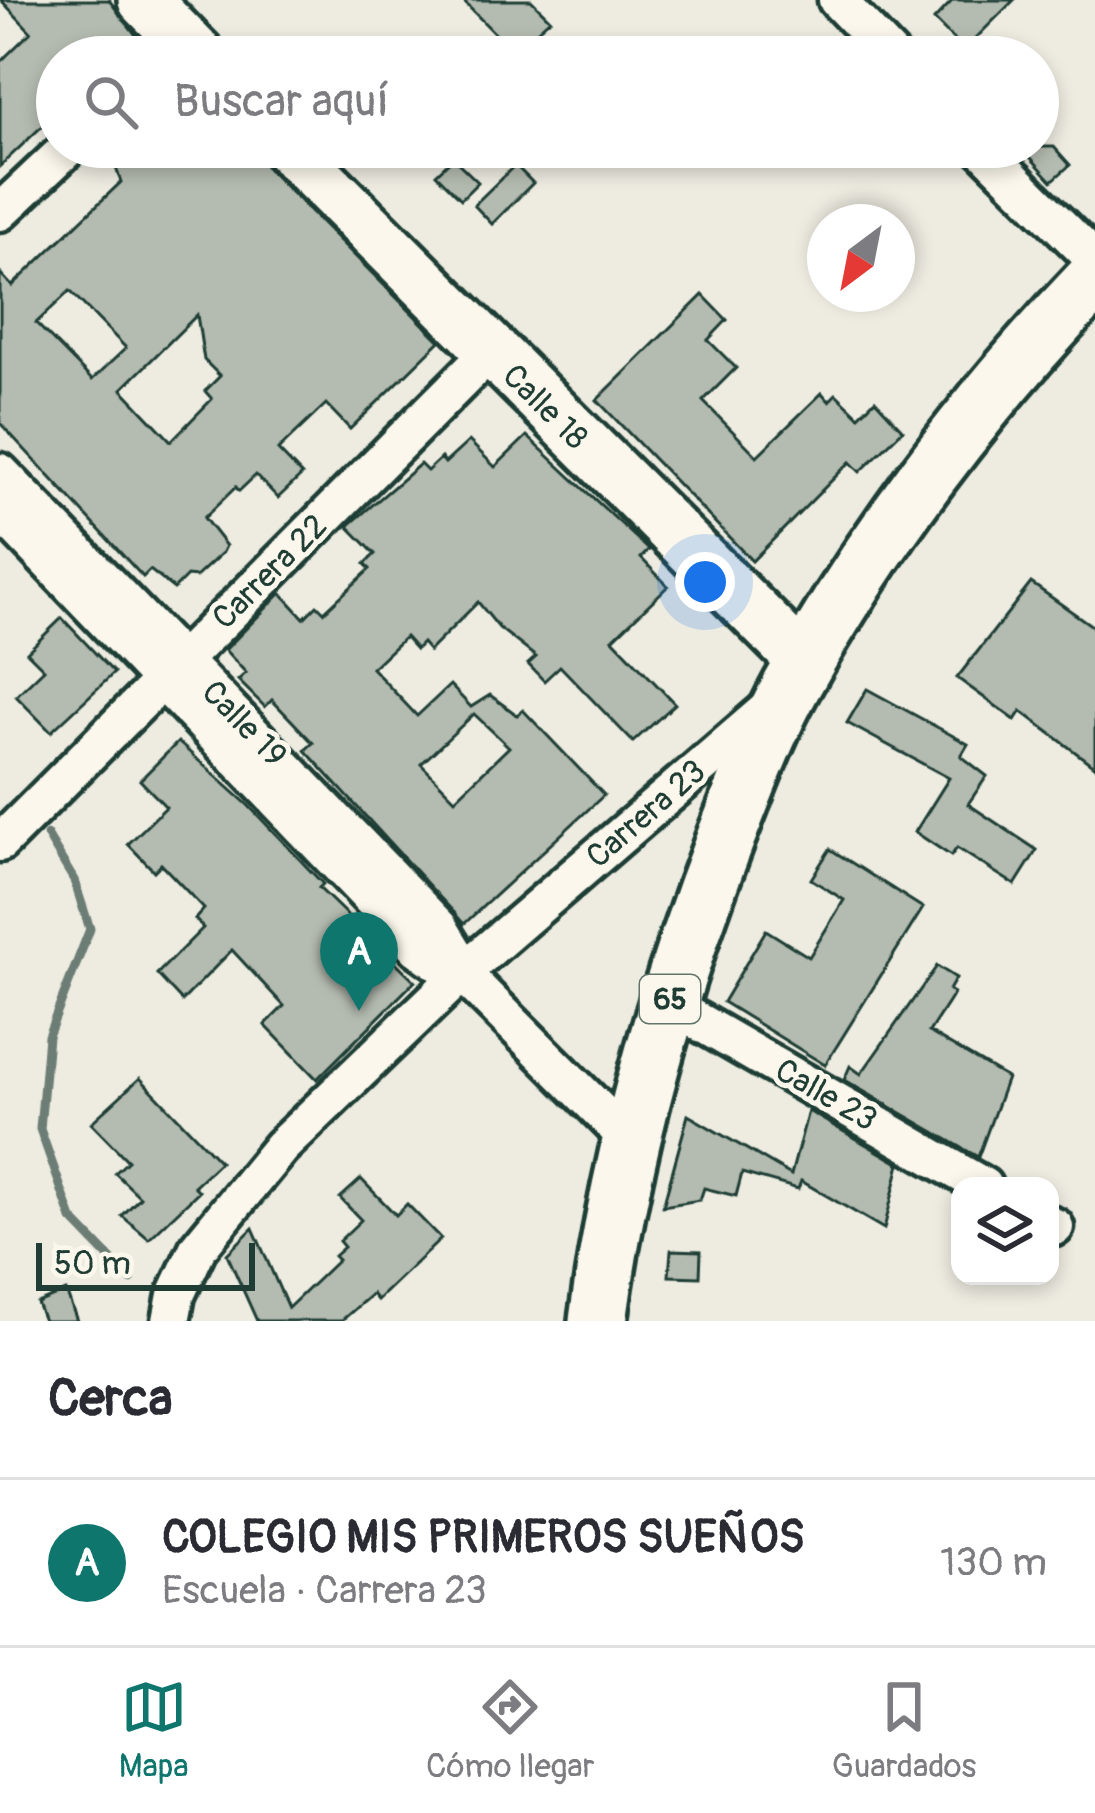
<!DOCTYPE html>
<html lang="es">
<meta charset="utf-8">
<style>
:root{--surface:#fff;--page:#f2f2f3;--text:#2b2b33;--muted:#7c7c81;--line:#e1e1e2;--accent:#0f766e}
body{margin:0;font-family:Pangolin,sans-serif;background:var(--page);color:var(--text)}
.controls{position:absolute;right:36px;bottom:36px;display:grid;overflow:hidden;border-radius:24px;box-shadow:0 6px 18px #0003}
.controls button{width:108px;height:108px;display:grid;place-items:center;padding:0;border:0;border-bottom:3px solid var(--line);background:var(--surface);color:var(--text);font:60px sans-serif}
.compass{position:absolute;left:807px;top:204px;width:108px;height:108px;border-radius:50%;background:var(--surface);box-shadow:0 6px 18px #0003;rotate:212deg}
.scale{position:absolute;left:36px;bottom:30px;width:219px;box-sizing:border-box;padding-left:12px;border:6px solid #1f3d34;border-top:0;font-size:33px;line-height:42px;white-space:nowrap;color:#1f3d34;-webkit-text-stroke:9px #fbf7ec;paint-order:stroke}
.you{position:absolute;left:705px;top:582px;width:42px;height:42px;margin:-30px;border:9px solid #fff;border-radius:50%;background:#1a73e8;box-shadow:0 0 0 18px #1a73e833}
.badge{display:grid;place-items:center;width:78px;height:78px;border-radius:50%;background:var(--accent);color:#fff;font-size:39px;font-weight:700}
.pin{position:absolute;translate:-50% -99px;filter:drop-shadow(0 3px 6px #0008)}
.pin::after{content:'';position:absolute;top:63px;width:42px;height:36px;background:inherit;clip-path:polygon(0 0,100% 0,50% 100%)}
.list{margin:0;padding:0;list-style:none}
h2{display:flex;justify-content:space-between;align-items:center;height:156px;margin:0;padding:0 48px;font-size:51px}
h2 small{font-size:39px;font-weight:400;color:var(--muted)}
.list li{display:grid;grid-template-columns:78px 1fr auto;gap:36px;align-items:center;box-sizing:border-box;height:168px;padding:0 48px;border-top:3px solid var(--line)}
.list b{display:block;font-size:45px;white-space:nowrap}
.list p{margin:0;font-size:39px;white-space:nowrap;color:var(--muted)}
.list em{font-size:39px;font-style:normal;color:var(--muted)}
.icon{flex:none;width:66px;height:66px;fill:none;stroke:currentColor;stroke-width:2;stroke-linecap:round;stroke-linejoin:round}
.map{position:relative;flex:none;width:1095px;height:1321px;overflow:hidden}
.search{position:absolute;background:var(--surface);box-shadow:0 6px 18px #0003;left:36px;right:36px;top:36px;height:132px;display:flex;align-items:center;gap:30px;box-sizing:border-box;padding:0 42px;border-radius:66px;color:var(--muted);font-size:45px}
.sheet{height:324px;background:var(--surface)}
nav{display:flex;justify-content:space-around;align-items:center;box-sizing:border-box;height:168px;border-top:3px solid var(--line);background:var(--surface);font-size:33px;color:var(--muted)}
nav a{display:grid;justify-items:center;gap:6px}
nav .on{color:var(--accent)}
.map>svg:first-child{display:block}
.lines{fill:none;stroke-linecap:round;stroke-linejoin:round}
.stream{stroke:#6c7d74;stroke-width:9}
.building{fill:#b4bbb0;stroke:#1f3d34;stroke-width:3;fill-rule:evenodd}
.street-casing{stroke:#1f3d34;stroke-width:45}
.secondary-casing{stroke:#1f3d34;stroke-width:60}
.primary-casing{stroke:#1f3d34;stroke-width:66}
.street{stroke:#fbf7ec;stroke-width:36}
.secondary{stroke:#fbf7ec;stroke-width:51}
.primary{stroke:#fbf7ec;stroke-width:57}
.labels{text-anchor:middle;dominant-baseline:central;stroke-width:10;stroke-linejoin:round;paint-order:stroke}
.shield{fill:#fbf7ec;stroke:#61756b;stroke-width:3}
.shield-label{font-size:30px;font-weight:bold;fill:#1f3d34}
.street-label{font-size:33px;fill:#1f3d34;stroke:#fbf7ec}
</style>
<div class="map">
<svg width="1095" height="1321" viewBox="0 0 1095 1321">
<rect width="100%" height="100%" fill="#eeece1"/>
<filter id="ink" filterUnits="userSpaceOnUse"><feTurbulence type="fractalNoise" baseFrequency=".00833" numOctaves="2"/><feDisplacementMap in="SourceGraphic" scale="24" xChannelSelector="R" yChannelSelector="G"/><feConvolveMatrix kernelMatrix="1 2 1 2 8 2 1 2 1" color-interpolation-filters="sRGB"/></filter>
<g filter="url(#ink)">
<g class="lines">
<path class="stream" d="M47,835l27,45 16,49 -42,107 -8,93 32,90 59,61"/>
</g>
<g class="building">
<path d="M1,0h108l27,35 -23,22h-56v55l-57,54v-104l31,-30z"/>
<path d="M462,0h69l19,19 -37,33z"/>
<path d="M953,0h61l-50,50 -30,-30z"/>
<path d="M97,147h158l12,21 173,173 -90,88 -24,-25 -48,46 24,25 -24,23 -22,-23 -17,16 -3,-4 -32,31 22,28 -3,6 -27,25 -9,-1 -13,13 -24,-19 -7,7 -143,-154v-150l12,13 109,-104 -6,-17zM70,291l56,57 -34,32 -56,-57zM197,315l7,45 16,16 -15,15 7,8 -41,42 -49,-52z"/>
<path d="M1021,147h33l16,18 -18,16z"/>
<path d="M453,158l25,24 -17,17 -25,-25z"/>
<path d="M515,165l18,18 -41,41 -18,-19z"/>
<path d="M703,295l24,25 -19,20 28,28 -33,33 54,55 65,-63 7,8 7,-7 23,22 16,-16 28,30 -43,42 -10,-10 -98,99 -155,-161z"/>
<path d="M527,436l122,114 -8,8 27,28 -55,53 62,65 -42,38 -73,-76 -16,15 -16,-17 8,-7 -37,-29 -21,-26 -49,49 -7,-8 -6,6 -11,-12 -33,31 45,48 33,-31 21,22 19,-12 27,20 6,-5 81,85 -140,129 -159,-174 8,-7 -41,-43 -7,7 -27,-27 8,-7 -21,-23 56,-57 23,25 13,-13 7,7 46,-43 -5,-5 10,-10 -27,-28 72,-62 7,7 14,-13 4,5 24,-22 26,26zM474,714l35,33 -54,52 -34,-35z"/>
<path d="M1031,583l64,45v139l-74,-56 -6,9 -58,-42z"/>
<path d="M62,618l52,55 -63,59 -35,-36 28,-27 -17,-17z"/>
<path d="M867,689l101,55 -7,12 26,20 -19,28 69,46 -22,35 -58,-37 -6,8 -36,-24 34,-54 -102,-55z"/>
<path d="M178,742l70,63 75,79 -4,4 96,93 -98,98 -52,-54 19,-19 -52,-56 -50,51 -25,-27 46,-46 -8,-9 9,-10 -43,-45 -7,7 -26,-27 38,-37 -26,-27z"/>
<path d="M830,849l93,59 -98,157 -102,-63 43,-72 43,27 35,-57 -33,-21z"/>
<path d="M937,966l19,12 -7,12 5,3 -25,39 78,46 -29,79 -134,-77 6,-14 11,8z"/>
<path d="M140,1078l80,84 -26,24 5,5 -50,48 -27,-23 18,-19 -25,-24 13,-12 -37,-38z"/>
<path d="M808,1111l92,53 -16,65 -83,-48 -3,8 -56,-16 -6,23 -32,-8 -4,12 -37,6 25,-91 103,60z"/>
<path d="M361,1179l35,36 11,-11 34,35 -64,61 -5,-6 -31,27h-84l-30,-67 26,-26 35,80 50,-48 -4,-4 10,-9 -5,-6 22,-21 -21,-22z"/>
<path d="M671,1250l30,1 -1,26 -31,-1z"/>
<path d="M66,1291l11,30h-33l-7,-18z"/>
</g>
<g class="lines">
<defs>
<g id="street">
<path d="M837,0l55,57"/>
<path d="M981,147l114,113"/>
<path d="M0,212l69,-65"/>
<path d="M0,472l439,455 36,59 156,156"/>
<path d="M0,511l418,437 43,31"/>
<path d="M0,843l490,-491"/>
<path d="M668,1004l315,182"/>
<path d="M1050,1225l5,2"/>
<path d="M171,1321l5,-26 22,-47 83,-101 184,-177 304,-262"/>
</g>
<g id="secondary">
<path d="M144,0l56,57"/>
<path d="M288,147l517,516"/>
</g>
<path id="primary" d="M598,1321c22,-165 68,-328 128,-484 20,-50 39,-103 65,-150 84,-151 185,-284 304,-408"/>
</defs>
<use href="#street" class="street-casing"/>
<use href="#secondary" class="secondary-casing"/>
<use href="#primary" class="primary-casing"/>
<use href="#street" class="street"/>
<use href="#secondary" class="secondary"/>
<use href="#primary" class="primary"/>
</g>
</g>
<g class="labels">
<rect class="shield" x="640" y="975" width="60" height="48" rx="9"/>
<g class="shield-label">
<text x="670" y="999">65</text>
</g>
<g class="street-label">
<text transform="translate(545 407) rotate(45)">Calle 18</text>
<text transform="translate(270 572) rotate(-45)">Carrera 22</text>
<text transform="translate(244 724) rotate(46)">Calle 19</text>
<text transform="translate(646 814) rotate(-41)">Carrera 23</text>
<text transform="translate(826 1095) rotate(30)">Calle 23</text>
</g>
</g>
</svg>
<div class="controls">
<button><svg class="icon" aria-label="layers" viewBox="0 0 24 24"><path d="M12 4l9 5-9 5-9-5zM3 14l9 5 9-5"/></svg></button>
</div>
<svg class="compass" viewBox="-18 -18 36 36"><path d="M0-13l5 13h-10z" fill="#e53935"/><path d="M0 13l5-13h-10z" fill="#7c7c81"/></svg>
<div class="scale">50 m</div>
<div class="you"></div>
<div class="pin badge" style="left:359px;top:1011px">A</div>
<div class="search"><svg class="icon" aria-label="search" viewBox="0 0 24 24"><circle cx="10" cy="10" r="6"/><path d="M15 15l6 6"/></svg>Buscar aquí</div>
</div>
<section class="sheet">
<h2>Cerca<small></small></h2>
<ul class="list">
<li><span class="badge">A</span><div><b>COLEGIO MIS PRIMEROS SUEÑOS</b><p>Escuela · Carrera 23</p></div><em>130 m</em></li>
</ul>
</section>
<nav>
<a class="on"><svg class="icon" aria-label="map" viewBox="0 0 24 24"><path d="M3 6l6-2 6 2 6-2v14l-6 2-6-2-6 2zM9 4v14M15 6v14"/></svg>Mapa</a>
<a><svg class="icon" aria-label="directions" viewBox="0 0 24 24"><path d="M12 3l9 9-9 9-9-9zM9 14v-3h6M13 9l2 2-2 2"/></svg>Cómo llegar</a>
<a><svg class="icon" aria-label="saved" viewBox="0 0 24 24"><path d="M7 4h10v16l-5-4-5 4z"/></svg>Guardados</a>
</nav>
